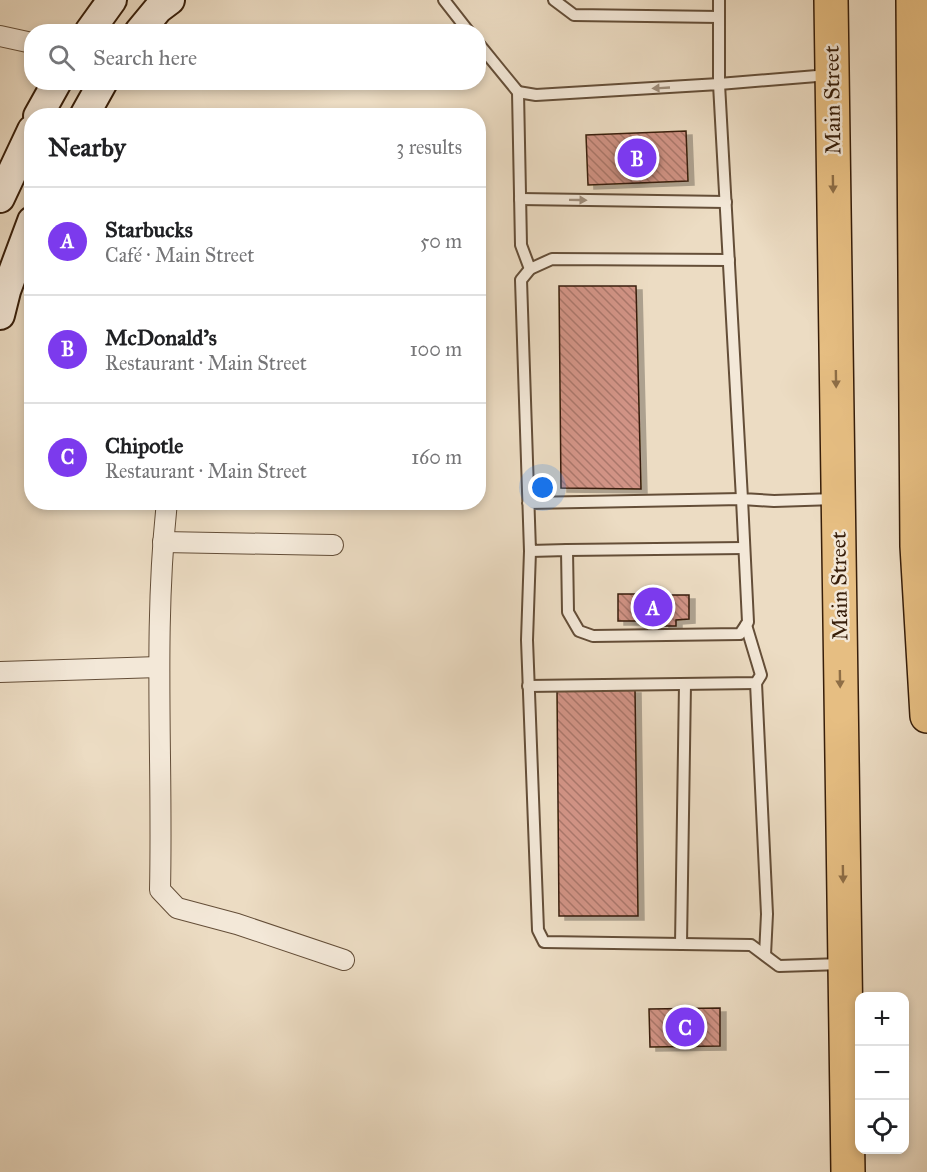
<!DOCTYPE html>
<meta charset="utf-8">
<style>
:root{--surface:#fff;--page:#f6f6f6;--text:#202124;--muted:#757577;--line:#e0e0e0;--accent:#7c3aed}
body{margin:0;font-family:"IM FELL Great Primer",serif;background:var(--page);color:var(--text)}
.controls{position:absolute;right:18px;bottom:18px;display:grid;overflow:hidden;border-radius:12px;box-shadow:0 3px 9px #0003}
.controls button{width:54px;height:54px;display:grid;place-items:center;padding:0;border:0;border-bottom:2px solid var(--line);background:var(--surface);color:var(--text);font:30px sans-serif}
.you{position:absolute;left:543px;top:488px;width:21px;height:21px;margin:-15px;border:4px solid #fff;border-radius:50%;background:#1a73e8;box-shadow:0 0 0 9px #1a73e833}
.badge{display:grid;place-items:center;width:39px;height:39px;border-radius:50%;background:var(--accent);color:#fff;font-size:20px;font-weight:700}
.pin{position:absolute;translate:-50% -50%;border:3px solid #fff;box-shadow:0 2px 6px #0006}
.list{margin:0;padding:0;list-style:none}
h2{display:flex;justify-content:space-between;align-items:center;height:78px;margin:0;padding:0 24px;font-size:26px}
h2 small{font-size:20px;font-weight:400;color:var(--muted)}
.list li{display:grid;grid-template-columns:39px 1fr auto;gap:18px;align-items:center;box-sizing:border-box;height:108px;padding:0 24px;border-top:2px solid var(--line)}
.list b{display:block;font-size:22px;white-space:nowrap}
.list p{margin:0;font-size:20px;white-space:nowrap;color:var(--muted)}
.list em{font-size:20px;font-style:normal;color:var(--muted)}
.icon{flex:none;width:33px;height:33px;fill:none;stroke:currentColor;stroke-width:2;stroke-linecap:round;stroke-linejoin:round}
.map{position:relative;flex:none;width:927px;height:1172px;overflow:hidden}
.search{position:absolute;background:var(--surface);box-shadow:0 3px 9px #0003;left:24px;top:24px;width:462px;height:66px;display:flex;align-items:center;gap:15px;box-sizing:border-box;padding:0 21px;border-radius:24px;color:var(--muted);font-size:22px}
.panel{position:absolute;background:var(--surface);box-shadow:0 3px 9px #0003;left:24px;top:108px;width:462px;height:402px;border-radius:24px}
.map>svg:first-child{display:block}
.building{fill:url(#building-back-hatch);stroke:#371e0a;stroke-width:1.5;filter:url(#shadow)}
.lines{fill:none;stroke-linecap:round;stroke-linejoin:round}
.lane-casing{stroke:#644e38;stroke-width:14}
.street-casing{stroke:#644e38;stroke-width:22}
.secondary-casing{stroke:#371e0a;stroke-width:32}
.highway-casing{stroke:#371e0a;stroke-width:36}
.lane{stroke:#f3e8d8;stroke-width:10}
.street{stroke:#f3e8d8;stroke-width:20}
.secondary{stroke:#f3e8d8;stroke-width:28}
.highway{stroke:#e6be82;stroke-width:33}
.oneway{fill:#9e8d7b}
.oneway2{fill:#8e6e46}
.labels{text-anchor:middle;dominant-baseline:central;stroke-width:5;stroke-linejoin:round;paint-order:stroke}
.street-label{font-size:22px;fill:#371e0a;stroke:#f3e8d8}
</style>
<div class="map">
<svg width="927" height="1172" viewBox="0 0 927 1172">
<defs>
<pattern id="building-back-hatch" width="6" height="6" patternUnits="userSpaceOnUse" patternTransform="scale(1.5)"><rect width="6" height="6" fill="#d19385"/><path d="M-1 5l2 2M0 0l6 6M5-1l2 2" fill="none" stroke="#aa776b"/></pattern>
<filter id="shadow"><feDropShadow dx="6" dy="4" stdDeviation="0" flood-color="#0004"/></filter>
</defs>
<rect width="100%" height="100%" fill="#ecdcc3"/>
<filter id="stains"><feTurbulence type="fractalNoise" baseFrequency=".00333" numOctaves="4"/><feColorMatrix values="0 0 0 0 .2 0 0 0 0 .09 0 0 0 0 .02 0 0 0 .5 -.17"/></filter>
<radialGradient id="worn" r=".72"><stop offset=".6" stop-color="#630" stop-opacity="0"/><stop offset="1" stop-color="#630" stop-opacity=".3"/></radialGradient>
<g class="building">
<path d="M686,131l2,50 -100,4 -2,-50z"/>
<path d="M559,286h77l5,203 -80,-1z"/>
<path d="M644,591h19v4h26v24l-13,1v6h-13v-5h-45v-27h26z"/>
<path d="M557,689h78l3,227h-79z"/>
<path d="M720,1008v38l-70,1 -1,-38z"/>
</g>
<g class="lines">
<defs>
<g id="lane">
<path d="M444,0l25,32"/>
<path d="M554,0l20,15 145,2"/>
<path d="M719,0v84l110,-9"/>
<path d="M478,43l40,49 3,153 9,24"/>
<path d="M518,92l18,3 183,-11 23,415 32,2 61,-2"/>
<path d="M520,199l206,3"/>
<path d="M528,503l214,-4 6,123 -8,12 -147,2 -14,-5 -11,-19 -1,-62 -37,1 -9,-271 9,-11 22,-10 177,1"/>
<path d="M567,550l177,-2"/>
<path d="M530,551l-3,89 11,290 6,12 207,3 28,21 63,-2"/>
<path d="M756,683l11,231 -2,41"/>
<path d="M528,686l228,-3 5,-8 -15,-50"/>
<path d="M681,944l4,-260"/>
</g>
<g id="street">
<path d="M0,36l32,7"/>
<path d="M167,502c-14,129 -4,259 -7,388l17,18 60,16 107,36"/>
<path d="M163,542l170,3"/>
<path d="M0,672l159,-5"/>
</g>
<g id="secondary">
<path d="M89,32l23,-32"/>
<path d="M139,32l19,-23 12,-9"/>
<path d="M38,116l19,-34"/>
<path d="M84,116l19,-34"/>
<path d="M0,198l32,-68"/>
<path d="M0,315l6,-24 26,-70"/>
</g>
<g id="highway">
<path d="M831,0l17,1172"/>
<path d="M913,0l4,546 10,170"/>
</g>
</defs>
<use href="#lane" class="lane-casing"/>
<use href="#street" class="street-casing"/>
<use href="#secondary" class="secondary-casing"/>
<use href="#highway" class="highway-casing"/>
<use href="#lane" class="lane"/>
<use href="#street" class="street"/>
<use href="#secondary" class="secondary"/>
<use href="#highway" class="highway"/>
</g>
<defs><path id="oneway-solid" d="M-6-.8H1V-3.2L6.5 0L1 3.2V.8H-6Z" transform="scale(1.5)"/></defs>
<g class="oneway">
<use href="#oneway-solid" transform="translate(661 88) rotate(177)"/>
<use href="#oneway-solid" transform="translate(578 200) rotate(1)"/>
</g>
<g class="oneway2">
<use href="#oneway-solid" transform="translate(833 184) rotate(89)"/>
<use href="#oneway-solid" transform="translate(836 379) rotate(89)"/>
<use href="#oneway-solid" transform="translate(840 679) rotate(89)"/>
<use href="#oneway-solid" transform="translate(843 874) rotate(89)"/>
</g>
<g class="labels">
<g class="street-label">
<text transform="translate(832 100) rotate(-91)">Main Street</text>
<text transform="translate(839 586) rotate(-91)">Main Street</text>
</g>
</g>
<rect width="100%" height="100%" filter="url(#stains)"/>
<rect width="100%" height="100%" fill="url(#worn)"/>
</svg>
<div class="controls">
<button>+</button>
<button>−</button>
<button><svg class="icon" aria-label="locate" viewBox="0 0 24 24"><circle cx="12" cy="12" r="6"/><path d="M12 2v4M12 18v4M2 12h4M18 12h4"/></svg></button>
</div>
<div class="you"></div>
<div class="pin badge" style="left:653px;top:607px">A</div>
<div class="pin badge" style="left:637px;top:158px">B</div>
<div class="pin badge" style="left:685px;top:1027px">C</div>
<div class="search"><svg class="icon" aria-label="search" viewBox="0 0 24 24"><circle cx="10" cy="10" r="6"/><path d="M15 15l6 6"/></svg>Search here</div>
<section class="panel">
<h2>Nearby<small>3 results</small></h2>
<ul class="list">
<li><span class="badge">A</span><div><b>Starbucks</b><p>Café · Main Street</p></div><em>50 m</em></li>
<li><span class="badge">B</span><div><b>McDonald's</b><p>Restaurant · Main Street</p></div><em>100 m</em></li>
<li><span class="badge">C</span><div><b>Chipotle</b><p>Restaurant · Main Street</p></div><em>160 m</em></li>
</ul>
</section>
</div>
